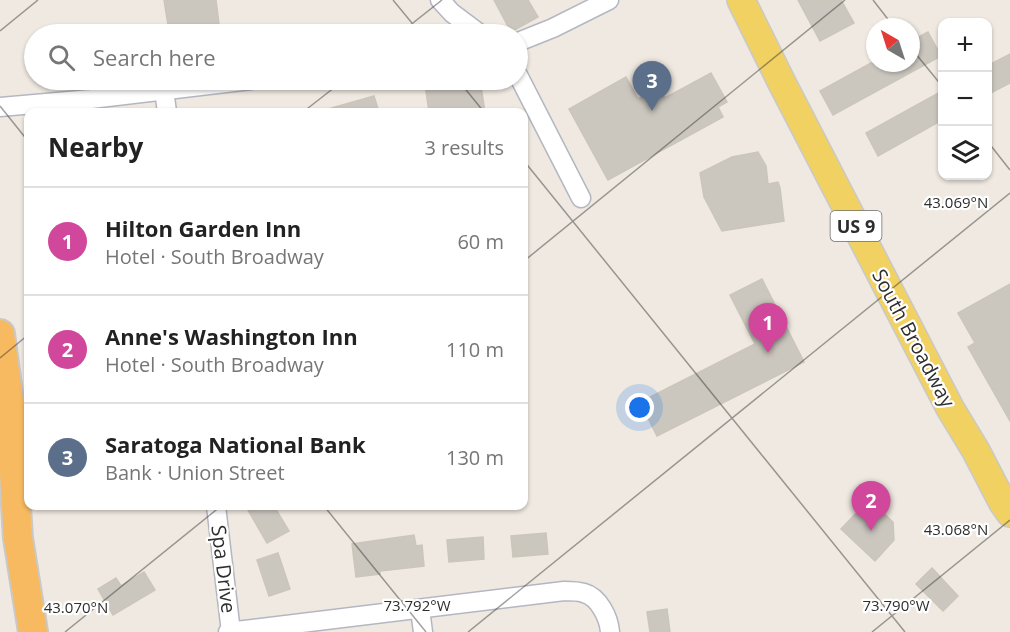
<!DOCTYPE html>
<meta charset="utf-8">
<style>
:root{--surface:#fff;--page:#f2f2f2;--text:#222;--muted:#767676;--line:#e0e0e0;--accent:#111827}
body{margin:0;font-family:"Open Sans",sans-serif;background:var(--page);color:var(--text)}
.controls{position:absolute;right:18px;top:18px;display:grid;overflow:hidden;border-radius:12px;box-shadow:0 2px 4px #0004}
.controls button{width:54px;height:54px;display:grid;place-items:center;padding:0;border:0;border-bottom:2px solid var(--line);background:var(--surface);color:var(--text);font:30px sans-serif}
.compass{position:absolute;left:866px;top:18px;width:54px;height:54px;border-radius:50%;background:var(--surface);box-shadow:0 2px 4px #0004;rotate:321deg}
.you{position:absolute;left:640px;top:408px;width:21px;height:21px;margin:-15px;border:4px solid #fff;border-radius:50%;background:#1a73e8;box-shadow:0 0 0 9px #1a73e833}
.badge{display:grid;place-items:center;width:39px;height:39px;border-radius:50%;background:var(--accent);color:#fff;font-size:20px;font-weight:700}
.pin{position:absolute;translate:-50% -50px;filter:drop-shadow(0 2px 3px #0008)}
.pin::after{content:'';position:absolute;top:32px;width:21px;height:18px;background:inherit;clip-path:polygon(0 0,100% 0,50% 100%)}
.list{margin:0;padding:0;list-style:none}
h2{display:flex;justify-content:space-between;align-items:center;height:78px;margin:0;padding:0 24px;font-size:26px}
h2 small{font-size:20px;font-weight:400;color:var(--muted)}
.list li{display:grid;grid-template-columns:39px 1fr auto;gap:18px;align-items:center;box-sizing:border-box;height:108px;padding:0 24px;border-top:2px solid var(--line)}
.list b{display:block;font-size:22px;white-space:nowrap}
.list p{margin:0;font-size:20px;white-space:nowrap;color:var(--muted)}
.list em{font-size:20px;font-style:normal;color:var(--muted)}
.icon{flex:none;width:33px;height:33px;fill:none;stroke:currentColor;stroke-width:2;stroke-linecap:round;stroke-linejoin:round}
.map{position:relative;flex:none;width:1010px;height:632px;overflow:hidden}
.search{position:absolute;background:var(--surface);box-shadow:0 2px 4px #0004;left:24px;top:24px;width:504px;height:66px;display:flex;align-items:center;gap:15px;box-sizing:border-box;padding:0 21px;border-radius:33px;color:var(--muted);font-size:22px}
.panel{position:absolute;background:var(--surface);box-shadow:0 2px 4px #0004;left:24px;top:108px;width:504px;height:402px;border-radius:12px}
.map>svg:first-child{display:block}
.building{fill:#cbc7bf;stroke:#cbc5ba;stroke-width:1.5}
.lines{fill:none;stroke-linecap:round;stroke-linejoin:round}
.minor-casing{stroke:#b4b7c1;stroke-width:21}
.primary-casing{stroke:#c9c9c9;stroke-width:30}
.trunk-casing{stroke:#c9c9c9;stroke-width:32}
.minor{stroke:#fff;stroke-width:18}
.primary{stroke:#f2d163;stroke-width:27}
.trunk{stroke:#f8ba60;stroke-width:28}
.ticks{fill:none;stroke:#2e2e2e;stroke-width:1.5;stroke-opacity:0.45}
.labels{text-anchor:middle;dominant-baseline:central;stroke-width:4.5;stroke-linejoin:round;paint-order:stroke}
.shield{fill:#fff;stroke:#6d6d6d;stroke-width:1.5}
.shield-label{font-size:18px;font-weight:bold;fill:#2e2e2e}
.street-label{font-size:20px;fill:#2e2e2e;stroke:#fff}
.ticks-label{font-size:15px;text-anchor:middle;fill:#2e2e2e;stroke:#fff;stroke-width:4.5;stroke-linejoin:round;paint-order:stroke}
</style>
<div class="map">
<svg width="1010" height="632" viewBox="0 0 1010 632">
<rect width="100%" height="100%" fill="#efe9e1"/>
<g class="building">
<path d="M164,0h52l3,24 -19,3 1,7h-16v-5l-16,2z"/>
<path d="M494,0h34l10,17 -27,15z"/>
<path d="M798,0h43l13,23 -34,18z"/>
<path d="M928,32l13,24 -108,59 -13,-24 51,-28h40v-22z"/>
<path d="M1010,54v29l-23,12v-29z"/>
<path d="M711,73l16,29 -9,5 5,10 -115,63 -39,-71 57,-32 12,22 21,-12 6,11z"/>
<path d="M456,80h24l5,32h-56l-4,-28z"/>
<path d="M942,91v29l-64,36 -12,-23z"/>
<path d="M374,96l5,16h-51v-3z"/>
<path d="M758,152l8,14 2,18 10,-2 2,6 4,33 -62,10 -18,-34 -4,-24 32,-16z"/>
<path d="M762,279l42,83 -147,74 -17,-34 115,-58 -25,-49z"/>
<path d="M1010,284v137l-42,-74 7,-4 -17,-30z"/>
<path d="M875,505l18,17 1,18 -19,21 -34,-32 21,-22z"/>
<path d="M256,506h18l15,25 -22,12 -19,-33z"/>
<path d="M546,533l2,21 -35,3 -2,-21z"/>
<path d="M414,535l2,11 6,-1 2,21 -44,5v3l-24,3 -4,-33z"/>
<path d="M483,537l1,22 -35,3 -2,-22z"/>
<path d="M278,553l12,36 -21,7 -12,-36z"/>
<path d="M932,568l26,28 -15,15 -27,-27z"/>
<path d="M144,572l11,18 -42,25 -15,-26 18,-11 5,8z"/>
<path d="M667,609l3,23h-20l-3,-20z"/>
</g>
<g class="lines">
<defs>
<g id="minor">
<path d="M440,0l12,13 28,21"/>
<path d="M518,42l35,-14 56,-28"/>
<path d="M518,75l63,123"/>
<path d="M164,90l3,22"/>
<path d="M0,107l91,-8 160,-19"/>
<path d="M216,506l15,126"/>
<path d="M420,609l3,23"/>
<path d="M228,632l336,-41c7,0 14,0 20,2 15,4 25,25 26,39"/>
</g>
<path id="primary" d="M741,0l41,83 168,325 26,43 27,52 7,10"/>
<path id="trunk" d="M0,334l10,74 8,130 15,94"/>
</defs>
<use href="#minor" class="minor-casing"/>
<use href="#primary" class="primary-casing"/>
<use href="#trunk" class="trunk-casing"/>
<use href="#minor" class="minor"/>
<use href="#primary" class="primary"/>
<use href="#trunk" class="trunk"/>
</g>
<path class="ticks" d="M393,0l28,34M873,0l21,27M0,31l38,-31M399,34l43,-34M911,48l31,38M458,80l26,32M0,106l28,35M303,112l41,-32M988,142l22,28M524,161l381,471M524,261l321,-261M0,358l28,-23M324,506l102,126M65,632l156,-126M468,632l542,-439M872,632l138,-112"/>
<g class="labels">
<rect class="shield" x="830.5" y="211" width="51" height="30" rx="4.5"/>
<g class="shield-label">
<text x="856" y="226">US 9</text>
</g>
<g class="street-label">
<text transform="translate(914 338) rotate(62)">South Broadway</text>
<text transform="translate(224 569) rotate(83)">Spa Drive</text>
</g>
</g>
<g class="ticks-label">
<text x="956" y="208">43.069°N</text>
<text x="956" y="535">43.068°N</text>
<text x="417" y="611">73.792°W</text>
<text x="896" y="611">73.790°W</text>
<text x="76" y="613">43.070°N</text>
</g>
</svg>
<div class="controls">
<button>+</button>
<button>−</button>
<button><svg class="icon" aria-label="layers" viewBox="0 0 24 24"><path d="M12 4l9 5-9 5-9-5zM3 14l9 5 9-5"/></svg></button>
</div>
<svg class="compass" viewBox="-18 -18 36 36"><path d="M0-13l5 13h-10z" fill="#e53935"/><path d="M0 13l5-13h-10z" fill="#767676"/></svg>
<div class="you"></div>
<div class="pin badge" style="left:768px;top:353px;background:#d1479c">1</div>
<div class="pin badge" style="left:871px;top:531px;background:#d1479c">2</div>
<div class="pin badge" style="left:652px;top:111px;background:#5c6f8a">3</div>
<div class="search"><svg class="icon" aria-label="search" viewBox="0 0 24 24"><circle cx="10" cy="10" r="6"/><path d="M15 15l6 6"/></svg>Search here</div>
<section class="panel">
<h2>Nearby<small>3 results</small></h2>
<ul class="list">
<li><span class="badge" style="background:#d1479c">1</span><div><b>Hilton Garden Inn</b><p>Hotel · South Broadway</p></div><em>60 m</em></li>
<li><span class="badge" style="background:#d1479c">2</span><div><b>Anne's Washington Inn</b><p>Hotel · South Broadway</p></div><em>110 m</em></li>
<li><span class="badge" style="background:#5c6f8a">3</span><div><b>Saratoga National Bank</b><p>Bank · Union Street</p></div><em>130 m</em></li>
</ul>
</section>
</div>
